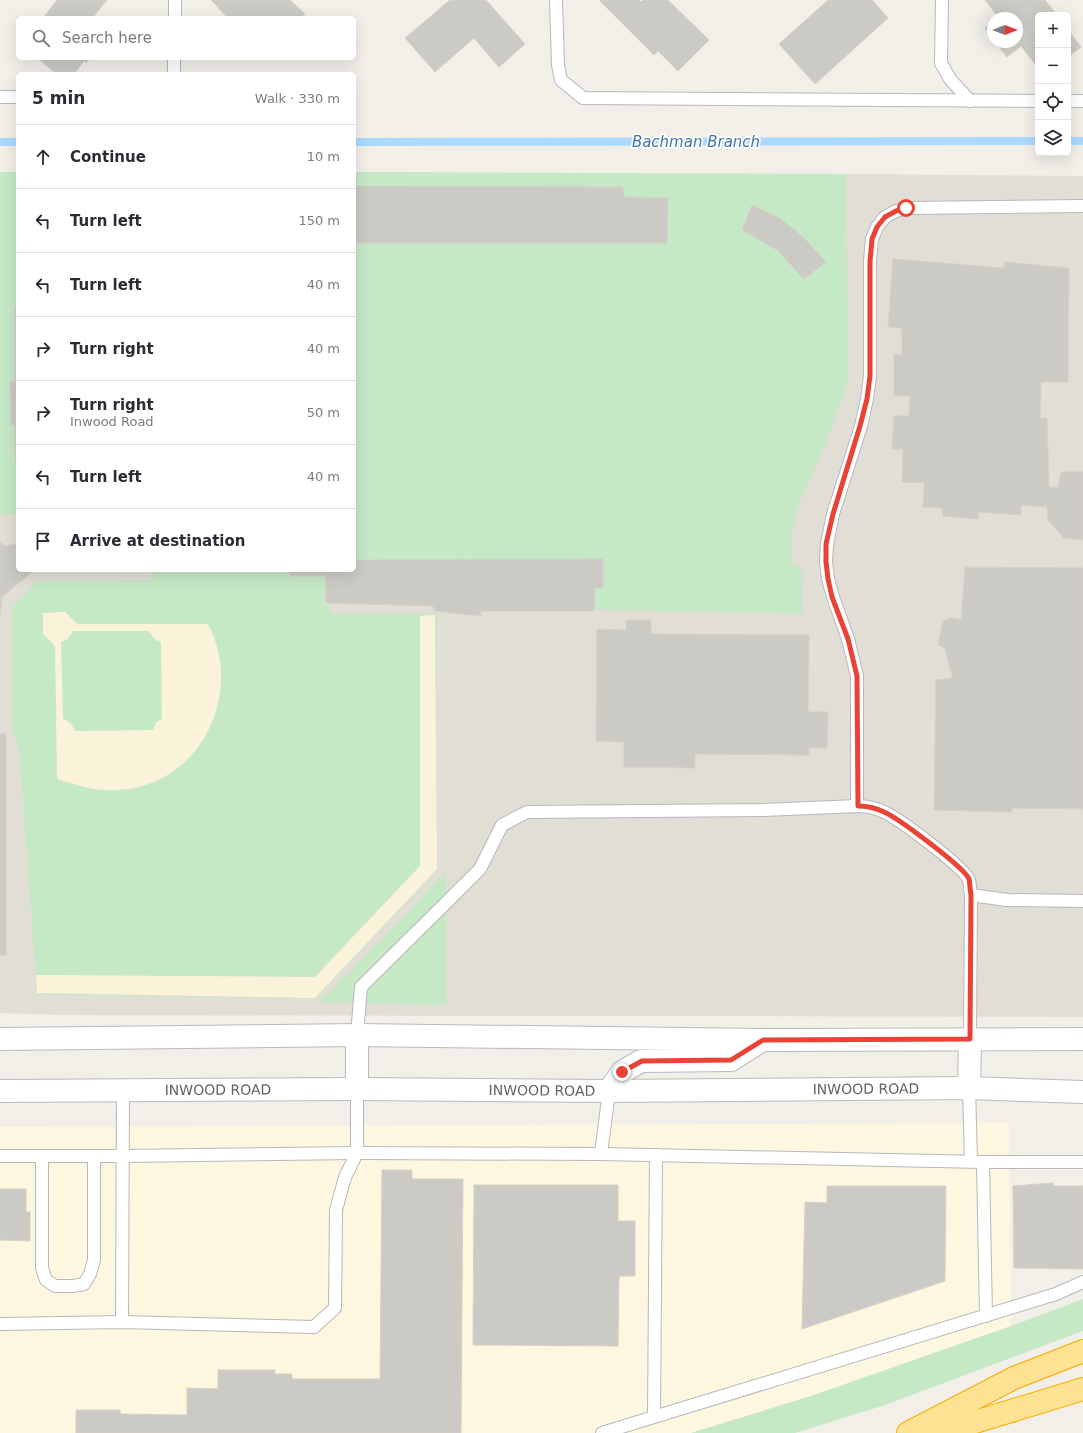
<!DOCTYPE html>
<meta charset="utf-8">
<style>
:root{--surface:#fff;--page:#f7f7f7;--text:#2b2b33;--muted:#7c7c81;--line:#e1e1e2}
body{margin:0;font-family:"DejaVu Sans",sans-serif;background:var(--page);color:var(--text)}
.controls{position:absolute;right:12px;top:12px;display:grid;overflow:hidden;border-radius:6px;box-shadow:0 4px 16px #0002}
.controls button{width:36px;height:36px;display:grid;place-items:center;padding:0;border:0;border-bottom:1px solid var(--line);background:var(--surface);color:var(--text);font:20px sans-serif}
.compass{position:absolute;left:987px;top:12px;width:36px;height:36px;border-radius:50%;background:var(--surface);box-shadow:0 4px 16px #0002;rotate:90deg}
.stop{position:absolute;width:12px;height:12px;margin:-9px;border:3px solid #ea4335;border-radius:50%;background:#fff}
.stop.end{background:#ea4335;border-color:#fff;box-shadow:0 1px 4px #0008}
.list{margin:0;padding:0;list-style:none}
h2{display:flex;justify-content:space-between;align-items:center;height:52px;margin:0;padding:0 16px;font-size:17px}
h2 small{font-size:13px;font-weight:400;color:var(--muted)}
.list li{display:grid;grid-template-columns:26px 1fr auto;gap:12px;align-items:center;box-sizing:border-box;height:64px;padding:0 16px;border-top:1px solid var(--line)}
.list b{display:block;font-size:15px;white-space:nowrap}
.list p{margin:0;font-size:13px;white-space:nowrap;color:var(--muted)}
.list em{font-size:13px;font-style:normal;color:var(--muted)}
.icon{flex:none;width:22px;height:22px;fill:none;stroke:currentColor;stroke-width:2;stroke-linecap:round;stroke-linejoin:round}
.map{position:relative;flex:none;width:1083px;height:1433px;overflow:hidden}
.search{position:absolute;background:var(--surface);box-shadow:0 4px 16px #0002;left:16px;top:16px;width:340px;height:44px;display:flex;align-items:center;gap:10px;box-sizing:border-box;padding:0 14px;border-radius:6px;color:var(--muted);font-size:15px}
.panel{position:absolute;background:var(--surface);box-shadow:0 4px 16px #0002;left:16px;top:72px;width:340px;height:500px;border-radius:6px}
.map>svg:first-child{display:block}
.commercial{fill:#fef7e0}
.education{fill:#e1ded6}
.green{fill:#c5e8c5;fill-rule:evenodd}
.sand{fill:#fbf3d9;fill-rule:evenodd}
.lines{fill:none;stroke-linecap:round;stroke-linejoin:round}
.stream{stroke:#aadaff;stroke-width:8}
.building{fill:#cccac5;stroke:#d6d1c6}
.service-casing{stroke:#b5b8bc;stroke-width:14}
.secondary-casing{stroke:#b6babf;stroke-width:24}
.motorway-casing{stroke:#f9ab00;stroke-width:24}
.service{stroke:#fff;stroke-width:12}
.secondary{stroke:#fff;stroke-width:22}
.motorway{stroke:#fde293;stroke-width:22}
.route{stroke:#ea4335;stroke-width:5}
.labels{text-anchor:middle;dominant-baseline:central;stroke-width:3.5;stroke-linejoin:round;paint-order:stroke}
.street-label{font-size:14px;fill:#5f6368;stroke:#fff}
.water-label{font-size:15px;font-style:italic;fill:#4174aa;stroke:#fff}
</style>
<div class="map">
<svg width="1083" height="1433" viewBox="0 0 1083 1433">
<rect width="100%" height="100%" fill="#f1efe8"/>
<path class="commercial" d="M1009,1123l2,203 -200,70 -120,37h-691v-306z"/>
<path class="education" d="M0,172h18v398h336v-398l492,2 237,2v841l-1019,-2 -64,-2z"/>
<g class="green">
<rect x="0" y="172" width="18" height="342"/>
<path d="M354,172l492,2 2,209 -26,70 -19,40 -8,23 -4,19v31h10l1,48 -476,-11 -1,-6h-2v8h7l1,9h106v256l-122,129 -278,-5 -17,-240 -9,-29 1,-117 26,-27 113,-1 -1,-9h-14v-1h218zM420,616l17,253 -122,128 -279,-22 278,2 106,-111z"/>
<path d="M446,871v134l-126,-3 82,-83z"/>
<path d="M1083,1299v32l-198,74 -90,28h-104l120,-37 200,-70z"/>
</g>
<g class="sand">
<path d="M65,612l12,12h131c33,62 1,145 -69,163 -30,7 -53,2 -81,-8l-1,-2 -2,-131 -12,-12v-21zM73,631h76l5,8 7,3 1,77 -6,3 -3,8 -78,1 -3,-6 -6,-5 -3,-1 -2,-77 7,-3z"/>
<path d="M435,615l2,254 -122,129 -278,-5 -1,-18 279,2 105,-111v-250z"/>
</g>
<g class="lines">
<g class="stream">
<path d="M1068,141h15"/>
<path d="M0,142h18"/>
<path d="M354,142l684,-1"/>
</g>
</g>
<g class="building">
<path d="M57,0h50l-13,16 2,2h-53z"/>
<path d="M211,0h79l15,14 -5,4h-72z"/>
<path d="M450,0h36l39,44 -26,23 -25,-29 -39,34 -30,-34z"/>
<path d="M601,0h38l2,2 2,-2h25l41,40 -31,31 -20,-20 -4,4 -54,-54z"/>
<path d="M828,0h44l16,18 -73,66 -36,-40z"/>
<path d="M985,0h60l12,15h-19v53l-17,-22 -14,11 -12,-15h22v-24h-18z"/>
<path d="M993,22v17l-8,-11z"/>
<path d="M1068,30l13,17 -13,10z"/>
<path d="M37,58h53l-4,5 -2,-2 -10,13h-17z"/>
<path d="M354,186l269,1 1,10 44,1 -1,45h-313z"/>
<path d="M752,205l29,14 23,19 22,24 -22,17 -27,-29 -35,-20z"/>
<path d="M893,259l111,9 1,-6 64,6 -1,114h-27l-1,36h7l2,69h9l3,-15h22v68l-19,-2 -16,-18 -1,-13 -26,-2v10l-43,-3v7l-35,-3 -1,-8 -19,-1 1,-24 -22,-1 1,-33h-11l2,-33h15l1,-20h-16v-41h8v-27l-14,-1z"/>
<path d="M15,308h3l-1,189 -2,-72h-4l-1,-44h5z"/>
<path d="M0,542l5,4 13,-2v26h16l-32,27 -2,18z"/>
<path d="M603,559v29h-8l-1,23h-114l1,5 -47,-5 -1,-5 -107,-3v-27h-36v-6h64v-10z"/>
<path d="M965,567l118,1v241l-71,-1v4l-78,-2 2,-130 17,-2 -6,-20 -2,-10 -7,-3 5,-24 8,-3 10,2z"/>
<path d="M626,620h25v14l158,1 -1,77h20l-1,36h-18v7l-114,-1v14l-71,-1v-25l-28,-1 1,-112 29,1z"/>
<rect x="0" y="734" width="6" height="221"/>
<path d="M382,1170h30v9h51l-2,254h-385v-23h44v4l67,1v-27l31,1v-19h57v4h17v5h88z"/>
<path d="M1053,1183v3h30v83l-69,-1 -1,-82z"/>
<path d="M474,1185h144v36h17v55h-16l-1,70 -145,-1z"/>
<path d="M827,1186h119l-1,95 -143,48 3,-127 22,1z"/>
<path d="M0,1189h26v23h4v29l-30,-1z"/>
</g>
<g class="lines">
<defs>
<g id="service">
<path d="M556,0l2,65 3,15 22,18 455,3"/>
<path d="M942,0l-1,63 9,16 20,22"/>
<path d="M175,18v-18"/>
<path d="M174,74v-16"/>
<path d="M0,97h18"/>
<path d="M1068,101h15"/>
<path d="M857,806v-130l-9,-37 -15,-42 -5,-18 -2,-17 1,-18 6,-30 28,-88 6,-27 3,-23v-115l2,-22 5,-12 8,-10 11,-6 10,-3 177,-2"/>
<path d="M971,895l36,5 76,1"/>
<path d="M357,1035l4,-48 119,-118 22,-44 25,-13 236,-2 94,-4c10,0 19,2 27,6 14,6 80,55 85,68 1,4 1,10 2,15l-1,144"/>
<path d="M969,1088l2,73"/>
<path d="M601,1154l382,8h100"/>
<path d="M656,1155l-2,262 402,-123 27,-12"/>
<path d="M0,1156h122l235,-3 244,1 8,-63"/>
<path d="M42,1156v112l4,12 9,6h18l11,-2 6,-10 4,-14v-104"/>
<path d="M983,1162l3,154"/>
<path d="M122,1322l1,-232"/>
<path d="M0,1324l122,-2 192,5 21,-19 1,-98 9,-33 12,-24v-64"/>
<path d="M602,1433l52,-16"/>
</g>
<g id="secondary">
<path d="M357,1035v54"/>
<path d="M0,1039l357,-4 406,5 320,-1"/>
<path d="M969,1088l1,-49"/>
<path id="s1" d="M0,1091l357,-2 252,2 360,-3 114,4"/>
<path d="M609,1091l13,-19 19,-11 90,-1 32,-20"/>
</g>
<g id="motorway">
<path d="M908,1433l106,-55 69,-27"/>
<path d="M939,1433l144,-44"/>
</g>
</defs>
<use href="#service" class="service-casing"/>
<use href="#secondary" class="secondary-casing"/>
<use href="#motorway" class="motorway-casing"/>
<use href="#service" class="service"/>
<use href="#secondary" class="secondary"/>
<use href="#motorway" class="motorway"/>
</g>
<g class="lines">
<path class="route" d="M622,1072l20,-11 89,-1 32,-20 207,-1 1,-144c-1,-5 -1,-11 -2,-16 -5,-12 -71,-61 -85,-67 -8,-4 -17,-6 -26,-6l-1,-130 -9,-37 -16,-42 -4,-18 -2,-17v-18l7,-30 27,-88 7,-27 3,-23v-114l2,-23 5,-12 8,-10 11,-6 10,-3"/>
</g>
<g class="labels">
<g class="street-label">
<text stroke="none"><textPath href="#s1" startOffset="866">INWOOD ROAD</textPath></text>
<text stroke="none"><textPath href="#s1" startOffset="218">INWOOD ROAD</textPath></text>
<text stroke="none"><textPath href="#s1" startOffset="542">INWOOD ROAD</textPath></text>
</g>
<g class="water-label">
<text x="696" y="142">Bachman Branch</text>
</g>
</g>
</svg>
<div class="controls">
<button>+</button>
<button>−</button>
<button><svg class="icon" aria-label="locate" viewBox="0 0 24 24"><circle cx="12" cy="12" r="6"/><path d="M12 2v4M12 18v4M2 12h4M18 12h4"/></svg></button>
<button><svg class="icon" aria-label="layers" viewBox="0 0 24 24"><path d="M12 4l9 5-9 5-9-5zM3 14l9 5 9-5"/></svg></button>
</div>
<svg class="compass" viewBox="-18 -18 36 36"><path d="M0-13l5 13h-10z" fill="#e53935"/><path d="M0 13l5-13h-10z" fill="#7c7c81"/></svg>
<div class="stop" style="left:906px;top:208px"></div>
<div class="stop end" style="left:622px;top:1072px"></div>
<div class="search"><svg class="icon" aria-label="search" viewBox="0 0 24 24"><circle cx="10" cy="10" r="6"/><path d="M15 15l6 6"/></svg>Search here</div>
<section class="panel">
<h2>5 min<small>Walk · 330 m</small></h2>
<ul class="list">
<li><svg class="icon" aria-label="ahead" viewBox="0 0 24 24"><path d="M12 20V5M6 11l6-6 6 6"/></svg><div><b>Continue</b></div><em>10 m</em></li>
<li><svg class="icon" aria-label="left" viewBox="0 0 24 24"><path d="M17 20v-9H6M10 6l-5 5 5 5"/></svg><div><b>Turn left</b></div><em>150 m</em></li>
<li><svg class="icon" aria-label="left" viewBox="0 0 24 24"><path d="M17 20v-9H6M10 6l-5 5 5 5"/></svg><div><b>Turn left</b></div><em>40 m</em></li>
<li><svg class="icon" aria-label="right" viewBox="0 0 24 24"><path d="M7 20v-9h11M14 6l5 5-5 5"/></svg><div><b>Turn right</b></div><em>40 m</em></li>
<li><svg class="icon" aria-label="right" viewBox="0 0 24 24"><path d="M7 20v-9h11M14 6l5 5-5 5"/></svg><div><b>Turn right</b><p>Inwood Road</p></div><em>50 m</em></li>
<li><svg class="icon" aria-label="left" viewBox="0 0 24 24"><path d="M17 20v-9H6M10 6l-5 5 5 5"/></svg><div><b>Turn left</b></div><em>40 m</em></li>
<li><svg class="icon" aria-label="arrive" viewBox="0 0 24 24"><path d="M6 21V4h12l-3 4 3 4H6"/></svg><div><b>Arrive at destination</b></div></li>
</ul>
</section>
</div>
